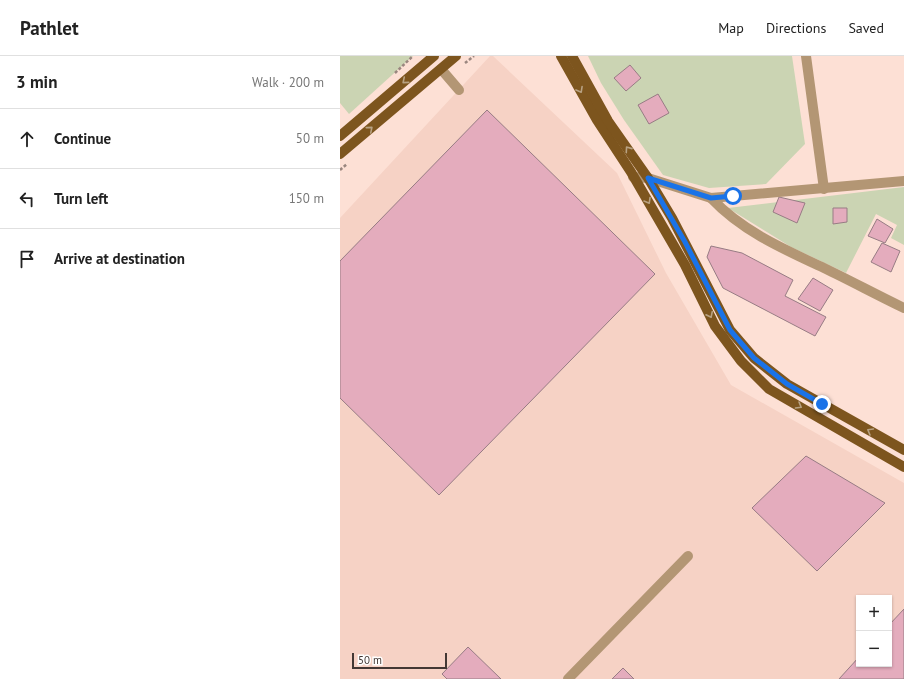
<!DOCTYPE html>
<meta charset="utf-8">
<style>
:root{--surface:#fff;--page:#f2f2f2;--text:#222;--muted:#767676;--line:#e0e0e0}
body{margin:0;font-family:"PT Sans",sans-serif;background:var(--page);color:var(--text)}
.controls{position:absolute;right:12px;bottom:12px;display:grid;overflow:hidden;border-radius:0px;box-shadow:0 1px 3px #0004}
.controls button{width:36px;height:36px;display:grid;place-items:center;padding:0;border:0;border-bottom:1px solid var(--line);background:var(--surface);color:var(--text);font:20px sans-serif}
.scale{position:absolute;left:12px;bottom:10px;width:95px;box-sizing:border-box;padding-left:4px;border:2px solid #433834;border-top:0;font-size:11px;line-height:14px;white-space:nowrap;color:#433834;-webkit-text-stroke:3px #fff;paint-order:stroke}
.stop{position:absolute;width:12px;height:12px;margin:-9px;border:3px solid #1a73e8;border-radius:50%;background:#fff}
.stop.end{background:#1a73e8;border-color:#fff;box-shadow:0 1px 4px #0008}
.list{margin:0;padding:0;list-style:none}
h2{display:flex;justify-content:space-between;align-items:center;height:52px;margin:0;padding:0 16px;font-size:17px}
h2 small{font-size:13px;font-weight:400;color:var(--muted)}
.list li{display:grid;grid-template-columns:26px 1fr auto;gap:12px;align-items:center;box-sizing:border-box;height:60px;padding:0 16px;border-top:1px solid var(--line)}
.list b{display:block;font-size:15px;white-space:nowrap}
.list em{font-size:13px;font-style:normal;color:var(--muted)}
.icon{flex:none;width:22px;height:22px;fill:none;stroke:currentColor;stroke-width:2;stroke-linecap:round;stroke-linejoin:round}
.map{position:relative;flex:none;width:564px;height:623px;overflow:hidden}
header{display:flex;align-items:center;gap:24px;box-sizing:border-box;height:56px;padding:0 20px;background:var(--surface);border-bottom:1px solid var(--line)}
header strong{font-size:19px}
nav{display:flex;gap:22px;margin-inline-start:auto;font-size:14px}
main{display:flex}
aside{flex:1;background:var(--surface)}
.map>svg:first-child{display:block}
.built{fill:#f6d2c5;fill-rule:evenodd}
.green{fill:#cbd4b3}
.building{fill:#e4acbd;stroke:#977c84}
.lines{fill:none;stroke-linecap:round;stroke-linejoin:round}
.path{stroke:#9a867f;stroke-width:2.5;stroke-dasharray:3 2;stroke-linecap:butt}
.minor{stroke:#b39674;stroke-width:10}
.major{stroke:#7d551e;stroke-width:10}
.oneway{stroke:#b8a283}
.route{stroke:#1a73e8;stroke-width:5}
</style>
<header>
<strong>Pathlet</strong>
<nav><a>Map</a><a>Directions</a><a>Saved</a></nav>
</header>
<main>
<aside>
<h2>3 min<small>Walk · 200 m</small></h2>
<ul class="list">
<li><svg class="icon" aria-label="ahead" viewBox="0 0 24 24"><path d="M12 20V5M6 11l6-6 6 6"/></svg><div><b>Continue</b></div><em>50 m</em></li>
<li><svg class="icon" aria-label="left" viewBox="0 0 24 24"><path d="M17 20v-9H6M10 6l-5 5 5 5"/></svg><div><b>Turn left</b></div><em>150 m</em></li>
<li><svg class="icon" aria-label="arrive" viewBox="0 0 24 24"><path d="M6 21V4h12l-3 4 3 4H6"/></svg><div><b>Arrive at destination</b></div></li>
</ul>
</aside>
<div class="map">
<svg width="564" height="623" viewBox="0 0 564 623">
<rect width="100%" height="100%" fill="#fde0d5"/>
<path class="built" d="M150,0h3l124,117 49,100 65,112 173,98v196h-564v-461zM519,542h30v66h-30z"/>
<g class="green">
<path d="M0,0h73l-64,58 -9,-11z"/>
<path d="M248,0h204l13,88 -39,40 -57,4 -46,-13 -39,-55 -23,-37z"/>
<path d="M564,131v58l-13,-7 6,-13 -21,-11 -30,59 -55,-26 -63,-39z"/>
</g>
<g class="building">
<path d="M290,9l11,13 -15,13 -12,-13z"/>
<path d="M318,38l11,19 -20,11 -11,-19z"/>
<path d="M147,54l168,164 -216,221 -99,-97v-137z"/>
<path d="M439,141l26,6 -8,20 -24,-11z"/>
<path d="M493,152h14v14l-14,2z"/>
<path d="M537,163l16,10 -8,14 -17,-7z"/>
<path d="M542,187l18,8 -9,21 -20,-10z"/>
<path d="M371,190l31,7 51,27 -8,16 41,21 -11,19 -92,-48 -16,-31z"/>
<path d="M473,222l20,12 -13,21 -22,-12z"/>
<path d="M466,400l79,47 -68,68 -65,-63z"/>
<path d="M564,553v70h-65l20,-22v7h30v-39z"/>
<path d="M128,591l33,32h-54l-5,-5z"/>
<path d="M283,612l11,11h-22z"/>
</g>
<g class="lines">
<g class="path">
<path d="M125,7l9,-7"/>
<path d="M55,17l18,-17"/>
<path d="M0,114l7,-6"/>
</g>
<g class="minor">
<path d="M466,0l18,133"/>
<path d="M101,13l18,21"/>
<path d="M293,121l15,1 63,20 193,-17"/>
<path d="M371,142c31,33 72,51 113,70 27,13 53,27 80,40"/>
<path d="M228,623l120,-123"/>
</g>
<g class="major">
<path d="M221,0l36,64 34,52 54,93 30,61 26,35 28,28 135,78"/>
<path d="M232,0l36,65 40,57 24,40 58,112 24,28 33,26 117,66"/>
<path d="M0,80l94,-80"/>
<path d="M0,98l116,-98"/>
</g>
</g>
<defs><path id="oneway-chevron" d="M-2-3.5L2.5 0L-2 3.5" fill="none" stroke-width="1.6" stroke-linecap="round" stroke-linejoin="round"/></defs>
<g class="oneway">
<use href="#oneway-chevron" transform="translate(65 25) rotate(140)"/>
<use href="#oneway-chevron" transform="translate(240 34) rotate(61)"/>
<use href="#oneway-chevron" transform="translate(30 73) rotate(-40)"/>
<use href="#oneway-chevron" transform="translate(288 93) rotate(-125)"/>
<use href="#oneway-chevron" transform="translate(308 145) rotate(60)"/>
<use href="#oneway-chevron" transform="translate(370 259) rotate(64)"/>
<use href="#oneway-chevron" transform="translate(459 350) rotate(30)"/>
<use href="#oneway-chevron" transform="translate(530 375) rotate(-150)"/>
</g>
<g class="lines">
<path class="route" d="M393,140l-22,2 -63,-20 37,64 45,88 24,28 33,26 35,20"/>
</g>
</svg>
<div class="controls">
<button>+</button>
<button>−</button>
</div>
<div class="scale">50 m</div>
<div class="stop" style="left:393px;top:140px"></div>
<div class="stop end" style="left:482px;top:348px"></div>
</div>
</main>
